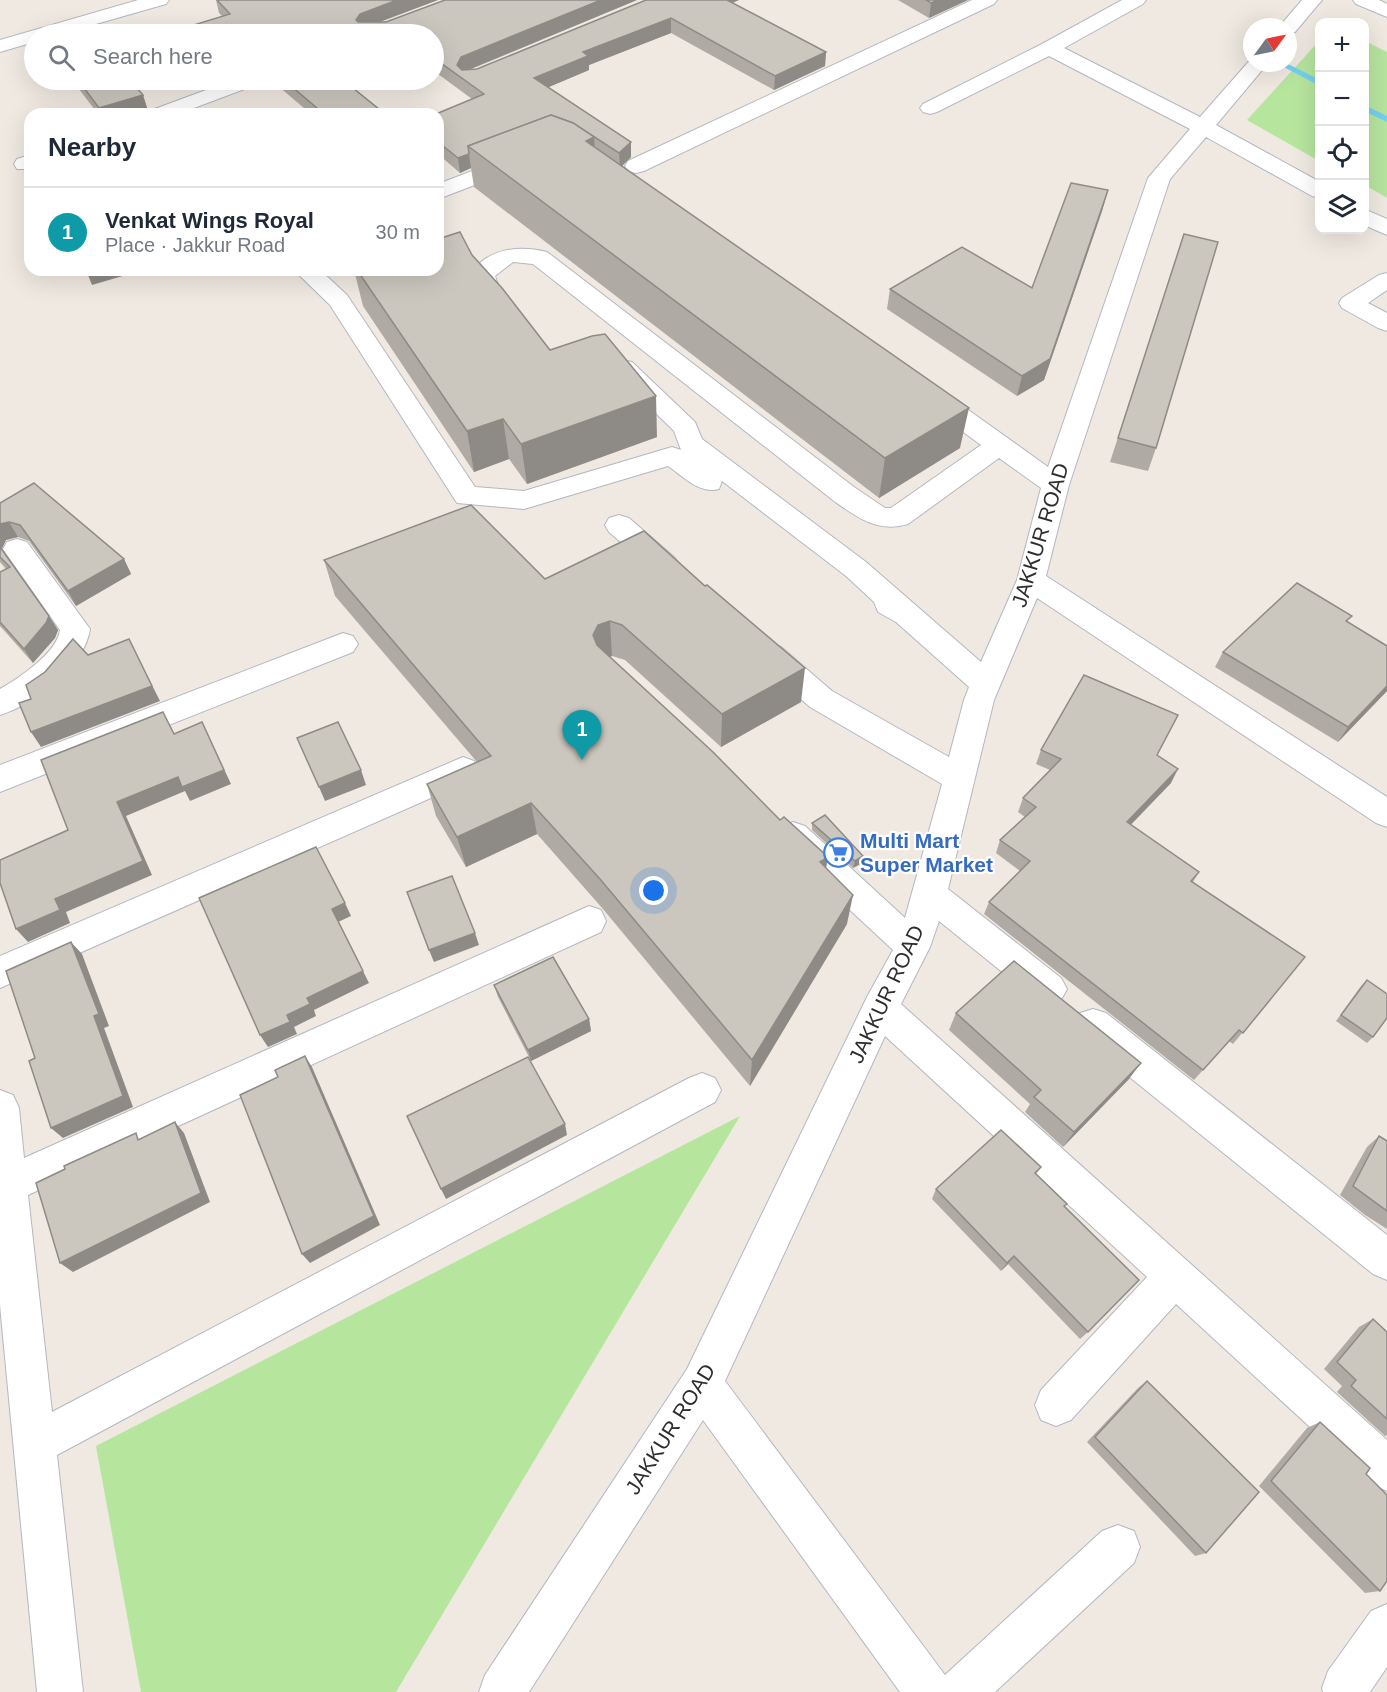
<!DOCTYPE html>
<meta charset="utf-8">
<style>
:root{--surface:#fff;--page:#f6f6f7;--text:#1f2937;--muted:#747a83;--line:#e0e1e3;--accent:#1a73e8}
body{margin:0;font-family:Arial,sans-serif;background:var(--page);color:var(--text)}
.controls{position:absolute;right:18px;top:18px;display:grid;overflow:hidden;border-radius:12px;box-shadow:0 6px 24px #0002}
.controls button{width:54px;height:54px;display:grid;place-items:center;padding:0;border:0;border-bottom:2px solid var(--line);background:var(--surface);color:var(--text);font:30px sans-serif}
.compass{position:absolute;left:1243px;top:18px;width:54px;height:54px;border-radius:50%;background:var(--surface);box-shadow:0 6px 24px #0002;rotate:57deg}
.you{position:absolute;left:654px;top:891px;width:21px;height:21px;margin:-15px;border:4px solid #fff;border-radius:50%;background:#1a73e8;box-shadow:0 0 0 9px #1a73e833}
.badge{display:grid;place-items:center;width:39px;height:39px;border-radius:50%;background:var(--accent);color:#fff;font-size:20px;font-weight:700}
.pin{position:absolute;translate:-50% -50px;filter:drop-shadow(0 2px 3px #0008)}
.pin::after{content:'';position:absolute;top:32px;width:21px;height:18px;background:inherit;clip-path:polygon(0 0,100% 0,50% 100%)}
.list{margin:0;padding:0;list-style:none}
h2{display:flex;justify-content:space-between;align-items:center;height:78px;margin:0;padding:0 24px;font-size:26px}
h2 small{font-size:20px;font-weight:400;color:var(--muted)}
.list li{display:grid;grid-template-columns:39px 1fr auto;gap:18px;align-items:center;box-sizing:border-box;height:90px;padding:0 24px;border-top:2px solid var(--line)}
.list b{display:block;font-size:22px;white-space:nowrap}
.list p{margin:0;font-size:20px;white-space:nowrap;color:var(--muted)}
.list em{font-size:20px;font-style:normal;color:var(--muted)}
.icon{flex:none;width:33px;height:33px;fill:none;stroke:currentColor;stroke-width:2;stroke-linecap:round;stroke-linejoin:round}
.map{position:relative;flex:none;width:1387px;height:1692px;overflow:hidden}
.search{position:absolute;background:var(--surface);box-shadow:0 6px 24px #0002;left:24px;top:24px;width:420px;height:66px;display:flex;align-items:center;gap:15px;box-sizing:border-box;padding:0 21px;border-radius:33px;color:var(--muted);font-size:22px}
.panel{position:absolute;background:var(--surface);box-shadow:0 6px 24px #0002;left:24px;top:108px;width:420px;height:168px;border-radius:18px}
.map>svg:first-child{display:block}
.green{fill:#b6e59e}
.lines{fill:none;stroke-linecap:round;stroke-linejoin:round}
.stream{fill:#75cff0;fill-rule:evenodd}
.minor-casing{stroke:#b4b7c1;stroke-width:2}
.minor{fill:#fff;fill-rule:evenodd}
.wall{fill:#afaba4}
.shaded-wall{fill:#8e8b86}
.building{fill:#cbc7bf;stroke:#8e8b86;stroke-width:1.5}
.labels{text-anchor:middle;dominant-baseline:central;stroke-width:4.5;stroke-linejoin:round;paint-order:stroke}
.street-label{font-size:21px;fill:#2e2e2e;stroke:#fff}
.shop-label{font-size:21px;font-weight:bold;fill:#366cbe;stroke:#fff;text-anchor:start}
</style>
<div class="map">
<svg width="1387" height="1692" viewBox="0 0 1387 1692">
<rect width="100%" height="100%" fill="#efe9e1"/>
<g class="green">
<path d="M1319,41v120l-72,-41z"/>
<path d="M1365,41l22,11v146l-22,-13z"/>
<path d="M740,1116l-344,576h-255l-45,-246z"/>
</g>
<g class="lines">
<g class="stream">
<path d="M1276,63h10l34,17v6z"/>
<path d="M1364,105l23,11v6l-23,-11z"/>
</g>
<defs>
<g id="minor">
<path d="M138,0h31l-3,4 -105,30h-27v8l-34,10v-12z"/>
<path d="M972,0h25l-3,4 -350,167 -8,2 -8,-2 -3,-5 3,-5z"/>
<path d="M1122,0h24l-3,4 -79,44 136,69 51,-58 1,4h16l-52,62 104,57v16l-8,-2 -106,-59 -36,42 -101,306 -23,91 341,221v30l-11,-4 -339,-225 -43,102 -46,189 113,89 6,11 -6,11 -12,5 -12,-5 -98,-79 -9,26 -29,57 486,436v51l-15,-7 -196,-180 -105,116 -15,6 -15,-6 -6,-15 6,-15 106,-113 -262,-241 -160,345 220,294 157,-144 16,-6 16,6 6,16 -6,16 -139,129h-95l-197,-272 -174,272h-50l6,-17 202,-306 180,-372 26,-47 -112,-104 -4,-10 4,-10 12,-4 12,4 100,92 37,-134 -132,-77 -51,-44 -4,-8 4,-8 11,-3 11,3 51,44 117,66 15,-57 5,-13 -73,-65 -18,-10 -4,-10 -28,-26 -124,-95 -3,8c-20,5 -35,-12 -51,-23l-144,43 -67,-6 -127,-198 -36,-35h26l27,25 128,192 49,4 148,-44 9,3 -7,-19 -64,-63 4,-6 9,-2 9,2 63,60 7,17 164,123 115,100 36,-82 24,-92 -42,-30 -91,66c-30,9 -50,-6 -74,-23l-301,-237 -20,-2 -18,14 4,12 16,18 -3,5c-23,6 -35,-19 -42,-37 18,-26 49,-29 77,-22l307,235 31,21h6l90,-63 -60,-44 -4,-6 4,-6 9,-2 9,2 109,78 100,-289 42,-49 -141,-73 -112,56 -7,2 -7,-2 -3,-4 3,-4 119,-60z"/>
<path d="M1302,0h20l-27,32 -7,2v-7h-9z"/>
<path d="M1353,0h26l8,4v13l-31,-13z"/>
<path d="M233,80h28l-3,4 -80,30h-29l3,-4z"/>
<path d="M30,155v14h-13l-3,-5 3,-5z"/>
<path d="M514,155l8,2 3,5 -3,5 -84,32v-15z"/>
<path d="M1364,209l23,10v16l-23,-10z"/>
<path d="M1387,273v17l-19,13 19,10v18l-9,-3 -36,-20 -3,-5 3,-5 37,-23z"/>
<path d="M619,515l10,3 46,40 4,7 -4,7 -10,3 -10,-3 -46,-40 -4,-7 4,-7z"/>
<path d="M17,539l10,3 63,87c-6,39 -55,75 -90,86v-26c19,-11 57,-36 60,-59l-57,-81 4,-7z"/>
<path d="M343,633l10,3 5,8 -5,8 -353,140v-27z"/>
<path d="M463,757l11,4 5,9 -5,9 -474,209v-32z"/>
<path d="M589,906l12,4 5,11 -5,11 -573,263 24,217 637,-334 13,-5 13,5 6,12 -6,12 -658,353 26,237h-46l-37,-387v-215l13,5 6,13 5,50z"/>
<path d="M1093,1009l13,4 281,222v45l-14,-6 -293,-237 -5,-12 5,-12z"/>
<path d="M1387,1604v63l-17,25h-47l-1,-4 6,-17 43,-60z"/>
</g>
</defs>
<use href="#minor" class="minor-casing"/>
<use href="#minor" class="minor"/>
</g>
<g class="wall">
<path d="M216,0h222l-58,22 257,-22 -168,70 8,-1 169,-69h93l-7,3 94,49 -1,14 -51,24 -103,-57 -82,32v5l-41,17 83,70 -9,9 338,282 -81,50 -405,-311 -3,-19 -11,5 -22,-19v-40l34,-15 -38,-28v-37h-259l-1,-3 49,-14 -4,-4z"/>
<path d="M898,0h70l-39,18z"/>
<path d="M72,80h58l13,15 5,16 -8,3h-42z"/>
<path d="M271,80h87l-11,3 38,31h-74z"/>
<path d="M1108,190l-6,21 -58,169 -27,16 -130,-87 3,-20 142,-1z"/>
<path d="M1184,234l-28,214 -8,23 -38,-9z"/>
<path d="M472,255l78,95 107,87 -130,47 -18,-25 -35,13 -111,-166 -9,-36h84z"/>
<path d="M0,503l124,56 7,15 -55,32 -47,-65 -11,-4 -12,3 -4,9 47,67 9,14 -3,8 -22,25 -33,-37v-54l6,-3 -6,-7z"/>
<path d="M324,560l221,19 256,123 -80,45 -96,-87 -13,-4 -2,1 216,210 21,57 -97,162 -147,-177 -66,-75 -71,33 -30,-51 -9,-32 50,-22 -142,-166z"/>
<path d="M1348,622l39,24v45l-49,51 -123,-75 8,-15z"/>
<path d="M1041,750l116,5 14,28 -40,41 68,48 -6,10 112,75 -72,87 -4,-3 -35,39 -210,-166 5,-12 31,-31 -24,-18 4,-13 25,-23 -7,-5 5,-14 27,-28 -14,-6z"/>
<path d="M812,823l50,40 -9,5 -41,-38z"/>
<path d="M1367,980l6,57 -6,6 -31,-22 25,-35z"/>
<path d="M494,985l95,34 2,12 -60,30 -33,-64z"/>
<path d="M956,1013l173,66 -66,68 -38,-35 5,-8 -81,-74z"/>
<path d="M1379,1136l8,5v88l-22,-14 -25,-20 27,-48z"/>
<path d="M1041,1167l-5,7 29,33 23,125 -8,7 -72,-75 -7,7 -69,-72 4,-10z"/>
<path d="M1373,1319l14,13v103l-2,1 -48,-44 5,-6 -18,-17 35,-42z"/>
<path d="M1147,1381l59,172 -11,3 -108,-114 51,-54z"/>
<path d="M1320,1422l60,169 -15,2 -106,-107 48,-58z"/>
</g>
<g class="shaded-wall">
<path d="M397,0h41l-75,28 -7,-8 4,-6z"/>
<path d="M601,0h36l-174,72 -6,-7 4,-8z"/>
<path d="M717,0h22l-22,9z"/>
<path d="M938,0h30l-39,18 2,-15z"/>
<path d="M671,18v15l-82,32v5l-54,23 -1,-15 49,-26z"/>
<path d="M826,52l-1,14 -51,24 1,-14z"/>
<path d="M336,80h22l-21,7z"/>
<path d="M143,95l5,16 -8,3h-39l-2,-6z"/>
<path d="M594,137l3,41 -11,-37z"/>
<path d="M631,142v15l-11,11 -1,-15z"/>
<path d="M469,154l2,14 -11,5 -2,-15z"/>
<path d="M1108,190l-6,21 -58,169 -27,16 5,-20z"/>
<path d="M86,270h57l-51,15z"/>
<path d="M656,396l1,41 -130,47 -6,-40z"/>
<path d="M969,408l-9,40 -81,50 6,-40z"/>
<path d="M503,419l6,40 -35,13 -7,-41z"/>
<path d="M9,522l9,15 -12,3 -5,10 -1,-2v-24z"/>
<path d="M124,559l7,15 -55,32 -8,-15z"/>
<path d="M49,616l9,14 -3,8 -22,25 -9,-14z"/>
<path d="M610,621l2,35 -11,4 -8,-25 5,-10z"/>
<path d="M129,639l31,62 -119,46 -10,-15z"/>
<path d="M805,668l-4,34 -80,45 1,-33z"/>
<path d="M1387,686v5l-49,51 10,-15z"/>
<path d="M202,722l29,62 -41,17 -5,-10 -59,25 26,59 -86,37 4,11 -42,19 -12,-13 39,-30 62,-97z"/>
<path d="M1178,769l-7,14 -50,52 6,-13z"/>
<path d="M361,770l5,15 -41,16 -6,-14z"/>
<path d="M531,803l6,31 -71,33 -9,-30z"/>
<path d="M863,856l-1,7 -9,5 2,-7z"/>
<path d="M828,857l-5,30 -3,-25z"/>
<path d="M853,895l-6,29 -97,162 2,-26z"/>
<path d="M345,903l6,13 -13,6 -6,-13z"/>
<path d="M475,933l4,12 -45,17 -5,-12z"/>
<path d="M71,942l11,12 27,72 -5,2 29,79 -70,31 -12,-10 43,-112z"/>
<path d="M363,971l6,12 -55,27 2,6 -22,11 3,7 -29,13 -8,-12 27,-20 20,-17z"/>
<path d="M589,1019l2,12 -60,30 -3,-11z"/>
<path d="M305,1056l7,11 68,158 -70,38 -8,-9z"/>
<path d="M1141,1063l-12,16 -66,68 11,-15z"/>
<path d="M175,1122l9,11 26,69 -137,70 -13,-9z"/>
<path d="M565,1124l2,11 -121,64 -5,-10z"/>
<path d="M1014,1256l-6,8 -7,7 6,-8z"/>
</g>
<g class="building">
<path d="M217,0h180l-37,14 -4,6 2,2h28l59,-22h156l-140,57 -4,8 5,5 15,-1 169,-69h81l99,52 -51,24 -104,-58 -88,34 5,4 -54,22 97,64 -12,11 -46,-30 -22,-8 -83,31 1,8 -11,4 -20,-16v-28h-2l48,-20 -50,-36v-24h-257l-3,-3 56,-17z"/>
<path d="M926,0h12l-7,3z"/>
<path d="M78,80h52l13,15 -44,13z"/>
<path d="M284,80h59l42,34h-61z"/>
<path d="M551,115l22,8 21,14 -8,4 383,267 -84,50 -417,-312z"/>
<path d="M1071,183l37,7 -58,169 -28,17 -132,-87 72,-42 70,41z"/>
<path d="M460,232l12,23 30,33 48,62 42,-14 13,-2 51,62 -135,48 -18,-25 -36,12 -110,-161h81v-31z"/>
<path d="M1184,234l34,8 -62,206 -38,-10z"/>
<path d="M34,483l90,76 -56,32 -48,-66 -11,-3 -9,2v-21z"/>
<path d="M471,505l74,74 99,-48 61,55 2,-1 98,83 -83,46 -100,-89 -12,-4 -12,4 -5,10 4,10 116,107 67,68 4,-3 44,40 -8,5 33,33 -101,165 -152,-181 -69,-76 -74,34 -30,-53 64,-28 -167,-196z"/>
<path d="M0,547l49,69 -3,7 -22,26 -24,-27v-50l10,-5 -10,-10z"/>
<path d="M1297,583l55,33 -6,5 41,25v40l-39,41 -125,-75z"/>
<path d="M73,639l15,16 41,-16 23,47 -121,46 -12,-29 12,-4 -5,-14 19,-13z"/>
<path d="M1084,675l94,40 -21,40 21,14 -51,53 72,50 -8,9 114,76 -62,76 -4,-3 -36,40 -214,-168 41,-41 -30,-21 36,-33 -13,-9 38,-39 -20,-9z"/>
<path d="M163,712l11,22 28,-12 22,48 -42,17 -4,-10 -61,25 26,59 -88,38 5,11 -44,19 -16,-46v-23l68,-30 -27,-70z"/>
<path d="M338,722l23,48 -42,17 -22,-49z"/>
<path d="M825,815l38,41 -8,5 -43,-38z"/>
<path d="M316,847l29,56 -13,6 31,62 -56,27 3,6 -23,11 3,7 -30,13 -61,-137z"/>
<path d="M452,876l23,57 -46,17 -22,-58z"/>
<path d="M71,942l28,72 -5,2 29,80 -72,32 -22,-67 6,-3 -29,-87z"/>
<path d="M553,957l36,62 -61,31 -34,-65z"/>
<path d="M1014,961l127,102 -67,69 -40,-35 7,-7 -85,-77z"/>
<path d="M1367,980l20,14v24l-14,19 -32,-22z"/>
<path d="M305,1056l69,160 -72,38 -62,-159 38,-18 -3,-7z"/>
<path d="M528,1057l37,67 -124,65 -34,-73z"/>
<path d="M175,1122l26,71 -141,70 -24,-80 29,-14 -1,-3 72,-33 2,7z"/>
<path d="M1001,1130l40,37 -6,6 32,31 -3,2 75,74 -51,52 -74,-76 -7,7 -71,-74z"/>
<path d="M1379,1136l8,5v70l-34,-25z"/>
<path d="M1373,1319l14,13v87l-36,-33 5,-6 -19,-18z"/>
<path d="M1147,1381l112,111 -53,61 -111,-116z"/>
<path d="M1320,1422l50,46 -4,6 21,21v86l-7,10 -109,-110z"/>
</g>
<defs>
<symbol id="supermarket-ring" viewBox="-11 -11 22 22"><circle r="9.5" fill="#fff" stroke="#3f7fe0" stroke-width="1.5"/><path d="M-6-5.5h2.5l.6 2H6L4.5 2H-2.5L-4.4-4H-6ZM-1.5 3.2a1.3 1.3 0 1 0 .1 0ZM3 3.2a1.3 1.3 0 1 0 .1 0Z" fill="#3f7fe0"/></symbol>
</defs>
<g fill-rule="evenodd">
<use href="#supermarket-ring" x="822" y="836" width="33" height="33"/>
</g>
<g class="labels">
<g class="street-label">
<text transform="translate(1040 535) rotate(-73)">JAKKUR ROAD</text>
<text transform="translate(886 994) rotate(-65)">JAKKUR ROAD</text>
<text transform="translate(670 1429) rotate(-58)">JAKKUR ROAD</text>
</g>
<g class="shop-label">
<text x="860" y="840">Multi Mart<tspan x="860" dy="24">Super Market</tspan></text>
</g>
</g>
</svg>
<div class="controls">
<button>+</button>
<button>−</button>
<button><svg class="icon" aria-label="locate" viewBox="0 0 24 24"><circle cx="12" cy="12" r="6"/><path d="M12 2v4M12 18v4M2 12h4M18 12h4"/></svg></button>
<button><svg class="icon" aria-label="layers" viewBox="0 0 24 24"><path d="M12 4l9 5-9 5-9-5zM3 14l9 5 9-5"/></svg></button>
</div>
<svg class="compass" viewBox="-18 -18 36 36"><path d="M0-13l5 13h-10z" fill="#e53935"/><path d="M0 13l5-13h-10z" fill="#747a83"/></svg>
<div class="you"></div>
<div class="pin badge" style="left:582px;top:760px;background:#0f9aa8">1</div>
<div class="search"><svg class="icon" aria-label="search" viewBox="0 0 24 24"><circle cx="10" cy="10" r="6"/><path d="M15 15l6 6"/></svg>Search here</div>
<section class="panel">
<h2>Nearby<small></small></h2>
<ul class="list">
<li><span class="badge" style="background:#0f9aa8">1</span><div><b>Venkat Wings Royal</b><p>Place · Jakkur Road</p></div><em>30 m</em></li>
</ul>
</section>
</div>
